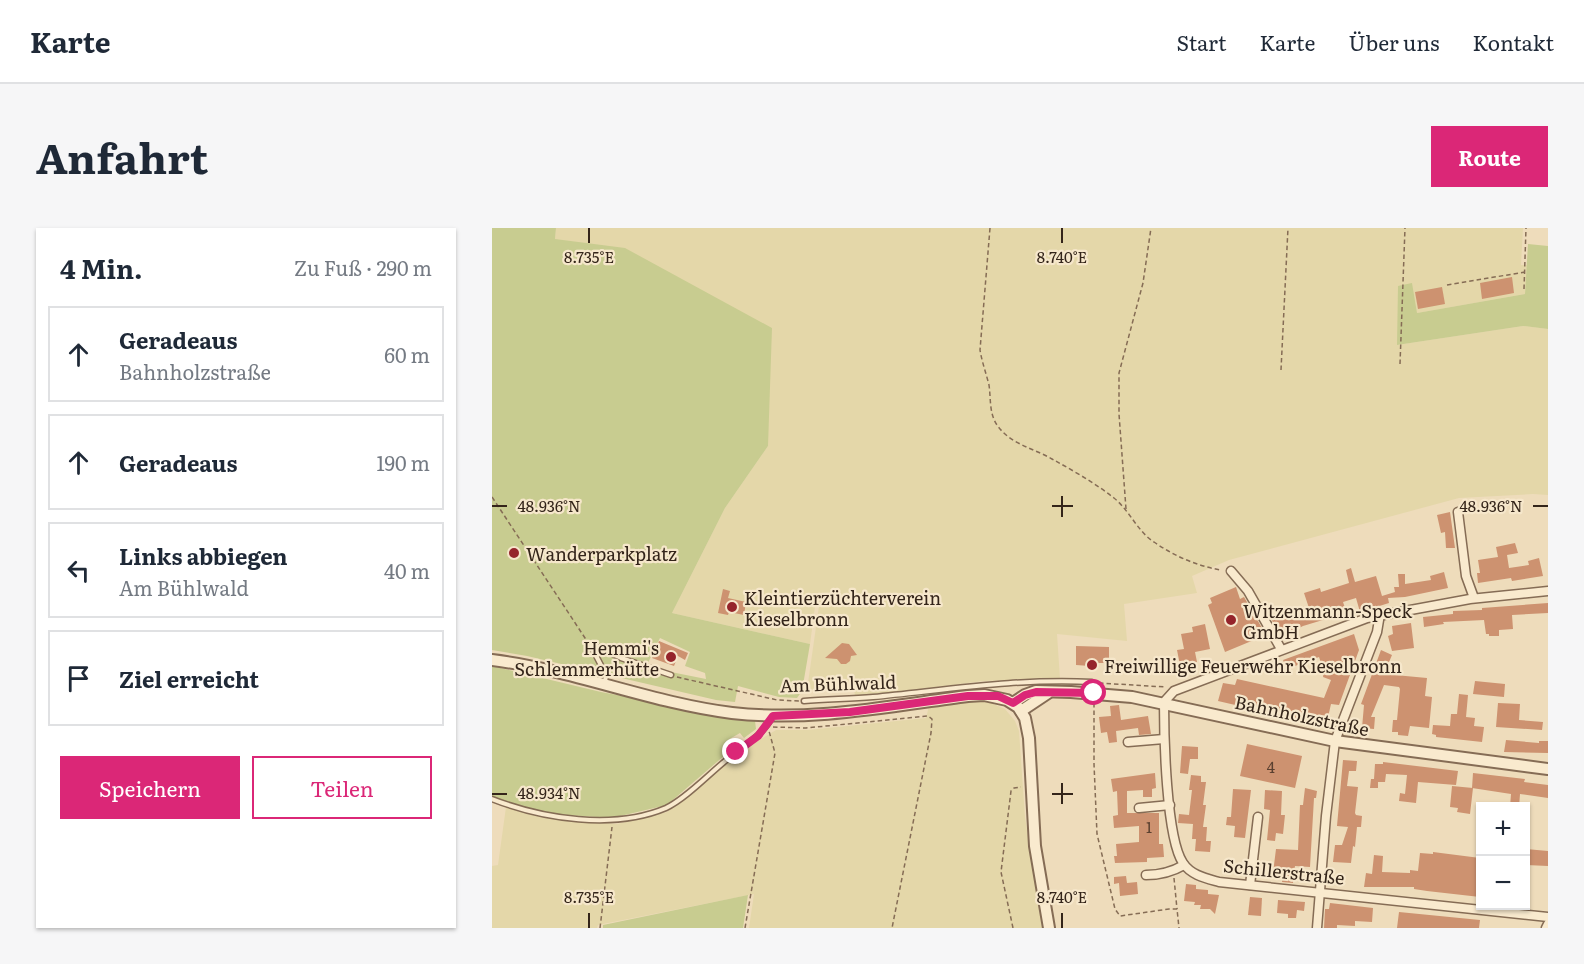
<!DOCTYPE html>
<html lang="de">
<meta charset="utf-8">
<style>
:root{--surface:#fff;--page:#f6f6f7;--text:#1f2937;--muted:#747a83;--line:#e0e1e3;--accent:#db2777}
body{margin:0;font-family:Literata,serif;background:var(--page);color:var(--text)}
.controls{position:absolute;right:18px;bottom:18px;display:grid;overflow:hidden;border-radius:0px;box-shadow:0 2px 4px #0004}
.controls button{width:54px;height:54px;display:grid;place-items:center;padding:0;border:0;border-bottom:2px solid var(--line);background:var(--surface);color:var(--text);font:30px sans-serif}
.stop{position:absolute;width:18px;height:18px;margin:-14px;border:4px solid #db2777;border-radius:50%;background:#fff}
.stop.end{background:#db2777;border-color:#fff;box-shadow:0 2px 6px #0008}
.list{margin:0;padding:0;list-style:none}
h2{display:flex;justify-content:space-between;align-items:center;height:78px;margin:0;padding:0 24px;font-size:26px}
h2 small{font-size:20px;font-weight:400;color:var(--muted)}
.list li{display:grid;grid-template-columns:39px 1fr auto;gap:18px;align-items:center;box-sizing:border-box;height:96px;margin:0 12px 12px;padding:0 12px;border:2px solid var(--line);border-radius:0px}
.list b{display:block;font-size:22px;white-space:nowrap}
.list p{margin:0;font-size:20px;white-space:nowrap;color:var(--muted)}
.list em{font-size:20px;font-style:normal;color:var(--muted)}
.actions{display:flex;gap:12px;padding:18px 24px}
.actions a{flex:1;padding:14px 0;border:2px solid var(--accent);border-radius:0px;text-align:center;font-size:21px;color:var(--accent)}
.actions .main{background:var(--accent);color:#fff}
.icon{flex:none;width:33px;height:33px;fill:none;stroke:currentColor;stroke-width:2;stroke-linecap:round;stroke-linejoin:round}
.map{position:relative;flex:none;width:1056px;height:700px;overflow:hidden;border-radius:0px}
header{display:flex;align-items:center;gap:36px;box-sizing:border-box;height:84px;padding:0 30px;background:var(--surface);border-bottom:2px solid var(--line)}
header strong{font-size:28px}
nav{display:flex;gap:33px;margin-inline-start:auto;font-size:21px}
.intro{display:flex;align-items:center;justify-content:space-between;box-sizing:border-box;height:144px;padding:0 36px}
h1{margin:0;font-size:42px}
.button{padding:15px 27px;border-radius:0px;background:var(--accent);color:#fff;font-size:21px;font-weight:700}
main{display:flex;gap:36px;padding:0 36px}
aside{flex:1;background:var(--surface);border-radius:0px;box-shadow:0 2px 4px #0004}
.map>svg:first-child{display:block}
.farmland{fill:#e4d7a9}
.green{fill:#c8cc90;fill-rule:evenodd}
.building{fill:#cd9270}
.lines{fill:none;stroke-linecap:round;stroke-linejoin:round}
.service-casing{stroke:#856c55;stroke-width:7}
.minor-casing{stroke:#856c55;stroke-width:11}
.tertiary-casing{stroke:#856c55;stroke-width:14}
.path{stroke:#856c55;stroke-width:1.5;stroke-dasharray:4.5 3;stroke-linecap:butt}
.service{stroke:#f9eace;stroke-width:4}
.minor{stroke:#f9eace;stroke-width:8}
.tertiary{stroke:#f9eace;stroke-width:10}
.route{stroke:#db2777;stroke-width:8}
.ticks{fill:none;stroke:#34251a;stroke-width:2}
.poi-dot{fill:#95242b;stroke:#f6e7cb;stroke-width:2}
.labels{text-anchor:middle;dominant-baseline:central;stroke-width:4.5;stroke-linejoin:round;paint-order:stroke}
.number-label{font-size:15px;fill:#5a4030}
.poi-label{font-size:18px;fill:#34251a;stroke:#f6e7cb;text-anchor:start}
.street-label{font-size:18px;fill:#34251a;stroke:#f6e7cb}
.ticks-label{font-size:15px;text-anchor:middle;fill:#34251a;stroke:#f6e7cb;stroke-width:4.5;stroke-linejoin:round;paint-order:stroke}
</style>
<header>
<strong>Karte</strong>
<nav><a>Start</a><a>Karte</a><a>Über uns</a><a>Kontakt</a></nav>
</header>
<div class="intro"><h1>Anfahrt</h1><a class="button">Route</a></div>
<main>
<aside>
<h2>4 Min.<small>Zu Fuß · 290 m</small></h2>
<ul class="list">
<li><svg class="icon" aria-label="ahead" viewBox="0 0 24 24"><path d="M12 20V5M6 11l6-6 6 6"/></svg><div><b>Geradeaus</b><p>Bahnholzstraße</p></div><em>60 m</em></li>
<li><svg class="icon" aria-label="ahead" viewBox="0 0 24 24"><path d="M12 20V5M6 11l6-6 6 6"/></svg><div><b>Geradeaus</b></div><em>190 m</em></li>
<li><svg class="icon" aria-label="left" viewBox="0 0 24 24"><path d="M17 20v-9H6M10 6l-5 5 5 5"/></svg><div><b>Links abbiegen</b><p>Am Bühlwald</p></div><em>40 m</em></li>
<li><svg class="icon" aria-label="arrive" viewBox="0 0 24 24"><path d="M6 21V4h12l-3 4 3 4H6"/></svg><div><b>Ziel erreicht</b></div></li>
</ul>
<div class="actions"><a class="main">Speichern</a><a>Teilen</a></div>
</aside>
<div class="map">
<svg width="1056" height="700" viewBox="0 0 1056 700">
<rect width="100%" height="100%" fill="#eedcbb"/>
<g class="farmland">
<path d="M64,0h967l-2,37h6l-2,29 -108,19 -20,32 126,-19 25,3v166l-15,-1 -74,4 -230,62 -37,16 5,17 -73,11 3,37 -70,-7 3,45 -77,2 -116,15h-12l-1,-8 -47,2 13,-91h-4l-6,45 -138,-31 53,-105 43,-62 -213,-207z"/>
<path d="M492,472l21,9 10,12 4,10 6,86 17,111h-293l5,-34 -156,31 -1,3h-105v-62l6,-1 8,-58 44,11 67,6 50,-12 73,-60 36,-22h32l118,-12 3,-12z"/>
</g>
<g class="green">
<path d="M0,0h64l-1,11 70,9 147,80 -4,118 -43,62 -53,105 138,31 -8,47 -5,7 -18,-1 -41,-11 -3,16 -19,-2 -189,-44 -35,-6zM168,410l30,14 -5,14 20,7 1,6 -60,-12z"/>
<path d="M1036,16l20,2v83l-25,-3 -126,19 1,-59 14,-3 5,30 108,-19z"/>
<path d="M0,438l109,26 154,29 1,8 -12,9 -4,-5 -14,8 6,8 -65,56 -55,13 -59,-4 -38,-9 -23,-9z"/>
<path d="M256,667l-5,33h-140v-3z"/>
</g>
<g class="building">
<path d="M1020,49l2,16 -32,6 -2,-16z"/>
<path d="M950,59l3,17 -27,5 -3,-17z"/>
<path d="M958,284l5,36h-9l-1,-16 -4,1 -4,-18z"/>
<path d="M1023,315l3,10 -11,2 2,13 20,-3 -1,-4 11,-3 4,18 -31,5 -1,-3 -33,5 -1,-10h3l-2,-13 20,-3 -2,-10z"/>
<path d="M859,340l4,14 21,-6 6,20 13,-4 -1,-5h5l-1,-13h7v10l26,-4 -1,-4 14,-4 4,16 -43,9 -17,1 1,5 -29,9 -4,-14 -13,4 5,15 -10,3 -2,-4 -33,10 -14,7 -3,-6 -8,3 -7,-11 13,-5 2,5 24,-8 -6,-18 16,-5 1,4 28,-9 -3,-13z"/>
<path d="M744,359l4,12 4,-2 22,38 -41,17 -17,-47 4,-2 -2,-5z"/>
<path d="M231,361l7,2 -2,7 18,4 -2,13 -15,-3 -1,3 -10,-2z"/>
<path d="M1056,375v10l-36,2 1,14 -14,1v6h-10v-2h-3l-2,-14 -41,2 1,2 -20,3 -1,-10 30,-3v-3l29,-1v-2z"/>
<path d="M919,395l3,25 -22,3 -4,-15 5,-2 -1,-8z"/>
<path d="M713,396l5,25 -15,3 2,10 -17,3 -3,-15 7,-1 -3,-15 12,-2 -1,-5z"/>
<path d="M862,406l5,16 -20,55 -8,-1 -5,22 -108,-25 5,-18 12,2 2,-6 87,19 7,-18 -8,-3 1,-6 -5,-14 -32,12 -4,-9z"/>
<path d="M167,413l29,12 -3,7 -7,-4 -4,10 -22,-8z"/>
<path d="M350,415l7,1 8,11 -6,1 -1,5 -4,3h-5l-4,-5 -12,-1z"/>
<path d="M584,418l33,1v16h-19v3l-14,-1z"/>
<path d="M889,422l11,5 -8,19 43,4 -2,18 7,1 -3,31 -19,-2 -2,10 -10,-1v-3h-6l1,-12h4l3,-31 -1,-2 -15,-2 -13,32h4l-1,12 -12,-1 2,-23 -3,-1z"/>
<path d="M983,453l30,3 -1,13 -31,-3z"/>
<path d="M967,466l9,1 -2,22 9,1 -1,8 10,1 -2,15 -46,-5v-2l-4,-1 1,-9 17,1 1,-12h6z"/>
<path d="M1006,475l22,1 -1,16 24,2 -1,8 -46,-3z"/>
<path d="M627,477l2,15 27,-4 3,18 -12,1 -1,-7 -22,3 1,11 -8,1 -2,-11 -6,1 -2,-16 12,-1 -1,-10z"/>
<path d="M1014,512l33,3v-2h9v12l-44,-1z"/>
<path d="M755,516l55,12 -7,32 -55,-12z"/>
<path d="M690,518l16,1v12h-8l-2,15 -8,-1z"/>
<path d="M851,532l14,1 -1,10h-7l-2,15 11,1 -3,26 1,2 6,1 -1,11h-4l-2,20 -2,-1 -2,17 -18,-1 2,-17h7l6,-18 -11,-1z"/>
<path d="M891,534l75,9 -2,14 -38,-3 -2,21 -17,-2 1,-8 5,1 2,-19 -21,-1 -1,8h-7v6h-8l1,-9h3l1,-15h8z"/>
<path d="M663,545l1,15 -4,1v8h-9v-7l-16,1v22h32v31h4l1,13 -17,1v4l-32,1 -1,-7h3l-1,-12 23,-2v-16l-25,2 -1,-12 5,-1 -1,-24 -4,1 -2,-13z"/>
<path d="M981,545l52,6 -1,3 24,3v13l-28,-4 -1,13h-9l1,-13 -39,-6z"/>
<path d="M699,547l10,1v6h5l-3,23h3l-3,22h4l-1,14h5l-1,11 -15,-1 1,-12h-4l1,-15 -15,-1 1,-9 10,1 3,-25h-3z"/>
<path d="M960,558l21,2 -3,26 -13,-2 1,-4 -8,-1z"/>
<path d="M813,560l12,3 -1,7h-2l-4,69 -15,-1 -2,17 -11,-1 1,-8 -10,-1 3,-24 22,1 2,-45h3z"/>
<path d="M741,561l18,1 -6,48 -11,-1 1,-11 -9,-1 1,-8h4z"/>
<path d="M773,562l17,1 -1,24h4l-2,19 -7,-1 -1,8 -8,-1 3,-30 -6,-1z"/>
<path d="M1034,621l22,2v15l-22,-1z"/>
<path d="M941,624l47,6v39l-53,-6 -13,-2v-2h-50l2,-14 6,1 2,-19 9,1 -1,16 28,1v-3l8,1 2,-18 13,1z"/>
<path d="M634,648l1,7 10,-1 1,12 -18,2 -1,-13 -5,1v-7z"/>
<path d="M694,656l10,1v4l12,1v4l11,1 -4,19 -5,-5h-10l1,-4h-7l1,-3 -11,-1z"/>
<path d="M758,669l12,1 -1,18 -13,-1z"/>
<path d="M786,672l27,2 -1,9 -7,-1 -1,8h-8v-4l-11,-1z"/>
<path d="M838,675l43,5 -1,14 -17,-1v5l-18,-1v3h-13l1,-19h4z"/>
<path d="M907,684l81,8 -1,8h-82z"/>
</g>
<g class="lines">
<defs>
<g id="service">
<path d="M113,454l1,-7 -15,-29 3,-1 27,13 50,17"/>
<path d="M312,473c23,-2 46,-2 69,-4 73,-7 145,-19 219,-15l2,11"/>
<path d="M0,571c51,20 122,31 174,9 19,-9 41,-32 58,-46 17,-15 38,-25 49,-46"/>
</g>
<g id="minor">
<path d="M966,284l8,64 8,22"/>
<path d="M739,343l17,20 33,58"/>
<path d="M1056,363l-78,8 -103,19 -193,73 -10,11c0,33 2,136 19,161 8,12 22,15 36,19l329,35"/>
<path d="M636,514l36,-3"/>
<path d="M647,580l31,-3"/>
<path d="M654,647c14,0 26,-3 38,-10"/>
<path d="M758,657l8,-68"/>
<path d="M825,700l9,-112 9,-75 42,-109 3,-18"/>
<path d="M1054,700l2,-4"/>
</g>
<g id="tertiary">
<path d="M0,432c82,10 159,43 240,53 79,9 158,-7 236,-17l16,-1 23,5 11,7 7,11 4,20 6,108 14,82"/>
<path d="M521,475l12,-8 11,-4 35,1 61,5 203,44 213,28"/>
<path d="M529,483l27,-18"/>
</g>
</defs>
<use href="#service" class="service-casing"/>
<use href="#minor" class="minor-casing"/>
<use href="#tertiary" class="tertiary-casing"/>
<g class="path">
<path d="M498,0l-10,122c2,12 6,23 9,35 2,14 0,28 8,40 13,19 36,23 55,34 20,11 43,24 62,39 16,13 23,33 40,44 20,14 43,24 67,28"/>
<path d="M955,57l78,-13"/>
<path d="M1032,61l2,-61"/>
<path d="M908,136l5,-136"/>
<path d="M789,142l7,-142"/>
<path d="M0,269l95,144"/>
<path d="M634,281l-7,-95v-41l24,-90 8,-55"/>
<path d="M185,449l100,23 22,1"/>
<path d="M607,455l67,4"/>
<path d="M602,475v61l3,70 18,75 5,7 49,-7h8l2,19"/>
<path d="M281,499l33,1 122,-12 4,3 -1,14 -39,195"/>
<path d="M682,650l3,31"/>
<path d="M108,700l12,-101"/>
<path d="M253,700l30,-175 -6,-22"/>
<path d="M521,700l-12,-56 10,-81 3,-3 7,-1"/>
</g>
<use href="#service" class="service"/>
<use href="#minor" class="minor"/>
<use href="#tertiary" class="tertiary"/>
</g>
<g class="lines">
<path class="route" d="M244,524l22,-16 15,-20 77,-4 118,-16h30l15,7 12,-8 11,-3 58,1"/>
</g>
<path class="ticks" d="M97,0v15M570,0v15M570,268v21M0,278h15M560,278h21M1041,278h15M570,555v21M0,566h15M560,566h21M97,685v15M570,685v15"/>
<g class="poi-dot">
<circle cx="22" cy="325" r="6"/>
<circle cx="240" cy="379" r="6"/>
<circle cx="739" cy="392" r="6"/>
<circle cx="179" cy="429" r="6"/>
<circle cx="600" cy="437" r="6"/>
</g>
<g class="labels">
<g class="number-label">
<text x="779" y="538">4</text>
<text x="657" y="598">1</text>
</g>
<g class="poi-label">
<text x="34" y="325">Wanderparkplatz</text>
<text x="252" y="369">Kleintierzüchterverein<tspan x="252" dy="21">Kieselbronn</tspan></text>
<text x="751" y="382">Witzenmann-Speck<tspan x="751" dy="21">GmbH</tspan></text>
<text x="167" y="419" text-anchor="end">Hemmi's<tspan x="167" dy="21">Schlemmerhütte</tspan></text>
<text x="612" y="437">Freiwillige Feuerwehr Kieselbronn</text>
</g>
<g class="street-label">
<text transform="translate(346 455) rotate(-2)">Am Bühlwald</text>
<text transform="translate(810 487) rotate(12)">Bahnholzstraße</text>
<text transform="translate(792 643) rotate(6)">Schillerstraße</text>
</g>
</g>
<g class="ticks-label">
<text x="97" y="35">8.735°E</text>
<text x="570" y="35">8.740°E</text>
<text x="57" y="284">48.936°N</text>
<text x="999" y="284">48.936°N</text>
<text x="57" y="571">48.934°N</text>
<text x="97" y="675">8.735°E</text>
<text x="570" y="675">8.740°E</text>
</g>
</svg>
<div class="controls">
<button>+</button>
<button>−</button>
</div>
<div class="stop" style="left:602px;top:465px"></div>
<div class="stop end" style="left:244px;top:524px"></div>
</div>
</main>
